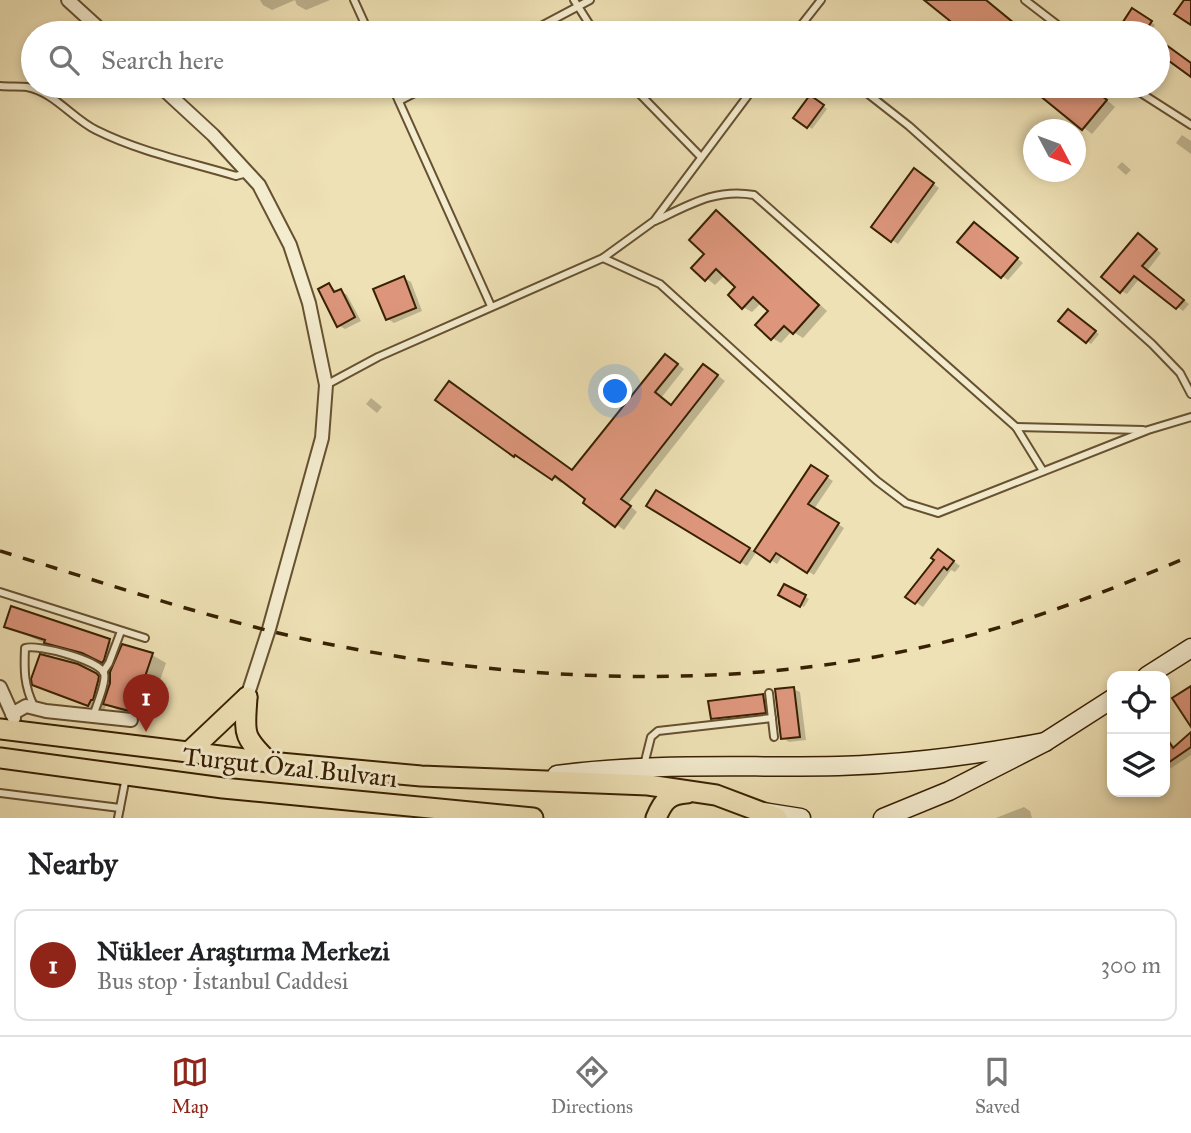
<!DOCTYPE html>
<meta charset="utf-8">
<style>
:root{--surface:#fff;--page:#f2f2f2;--text:#202124;--muted:#757577;--line:#e0e0e0;--accent:#8f2418}
body{margin:0;font-family:"IM FELL Great Primer",serif;background:var(--page);color:var(--text)}
.controls{position:absolute;right:21px;bottom:21px;display:grid;overflow:hidden;border-radius:14px;box-shadow:0 4px 10px #0003}
.controls button{width:63px;height:63px;display:grid;place-items:center;padding:0;border:0;border-bottom:2px solid var(--line);background:var(--surface);color:var(--text);font:35px sans-serif}
.compass{position:absolute;left:1023px;top:119px;width:63px;height:63px;border-radius:50%;background:var(--surface);box-shadow:0 4px 10px #0003;rotate:131deg}
.you{position:absolute;left:616px;top:392px;width:24px;height:24px;margin:-18px;border:5px solid #fff;border-radius:50%;background:#1a73e8;box-shadow:0 0 0 10px #1a73e833}
.badge{display:grid;place-items:center;width:46px;height:46px;border-radius:50%;background:var(--accent);color:#fff;font-size:23px;font-weight:700}
.pin{position:absolute;translate:-50% -58px;filter:drop-shadow(0 2px 4px #0008)}
.pin::after{content:'';position:absolute;top:37px;width:24px;height:21px;background:inherit;clip-path:polygon(0 0,100% 0,50% 100%)}
.list{margin:0;padding:0;list-style:none}
h2{display:flex;justify-content:space-between;align-items:center;height:91px;margin:0;padding:0 28px;font-size:30px}
h2 small{font-size:23px;font-weight:400;color:var(--muted)}
.list li{display:grid;grid-template-columns:46px 1fr auto;gap:21px;align-items:center;box-sizing:border-box;height:112px;margin:0 14px 14px;padding:0 14px;border:2px solid var(--line);border-radius:14px}
.list b{display:block;font-size:26px;white-space:nowrap}
.list p{margin:0;font-size:23px;white-space:nowrap;color:var(--muted)}
.list em{font-size:23px;font-style:normal;color:var(--muted)}
.icon{flex:none;width:38px;height:38px;fill:none;stroke:currentColor;stroke-width:2;stroke-linecap:round;stroke-linejoin:round}
.map{position:relative;flex:none;width:1191px;height:818px;overflow:hidden}
.search{position:absolute;background:var(--surface);box-shadow:0 4px 10px #0003;left:21px;right:21px;top:21px;height:77px;display:flex;align-items:center;gap:18px;box-sizing:border-box;padding:0 24px;border-radius:38px;color:var(--muted);font-size:26px}
.sheet{height:217px;background:var(--surface)}
nav{display:flex;justify-content:space-around;align-items:center;box-sizing:border-box;height:98px;border-top:2px solid var(--line);background:var(--surface);font-size:19px;color:var(--muted)}
nav a{display:grid;justify-items:center;gap:4px}
nav .on{color:var(--accent)}
.map>svg:first-child{display:block}
.shadow{fill:#0003}
.building{fill:#dd967c;stroke:#382103;stroke-width:2}
.lines{fill:none;stroke-linecap:round;stroke-linejoin:round}
.lane-casing{stroke:#665130;stroke-width:10}
.street-casing{stroke:#665130;stroke-width:16}
.secondary-casing{stroke:#382103;stroke-width:21}
.primary-casing{stroke:#382103;stroke-width:23}
.lane{stroke:#f4eccf;stroke-width:6}
.street{stroke:#f4eccf;stroke-width:12}
.secondary{stroke:#f4eccf;stroke-width:18}
.primary{stroke:#eee1b5;stroke-width:19}
.rail{stroke:#382103;stroke-width:3.5;stroke-dasharray:12 12;stroke-linecap:butt}
.labels{text-anchor:middle;dominant-baseline:central;stroke-width:6;stroke-linejoin:round;paint-order:stroke}
.street-label{font-size:26px;fill:#382103;stroke:#f4eccf}
</style>
<div class="map">
<svg width="1191" height="818" viewBox="0 0 1191 818">
<rect width="100%" height="100%" fill="#eee1b5"/>
<filter id="stains"><feTurbulence type="fractalNoise" baseFrequency=".00286" numOctaves="4"/><feColorMatrix values="0 0 0 0 .2 0 0 0 0 .09 0 0 0 0 .02 0 0 0 .5 -.17"/></filter>
<radialGradient id="worn" r=".72"><stop offset=".6" stop-color="#630" stop-opacity="0"/><stop offset="1" stop-color="#630" stop-opacity=".3"/></radialGradient>
<g class="shadow">
<path d="M260,0h70l-24,10 -9,-5 -2,-5 -23,10 -9,-5z"/>
<path d="M927,0h60l40,33h-60z"/>
<path d="M1133,10l22,15 -6,8h-13l-13,-9z"/>
<path d="M1030,86h60l25,21 -23,27z"/>
<path d="M815,99l12,10 -15,20 -16,-12z"/>
<path d="M1182,135l9,6v13l-15,-11z"/>
<path d="M1122,162l9,8 -5,5 -9,-8z"/>
<path d="M921,175l18,13 -41,56 -6,-4z"/>
<path d="M717,213l9,5 101,93 -24,27 -11,-7 -11,12 -9,-5 -1,-27 -10,-8 -9,9 -9,-5 -5,-20 -13,-12 -10,10 -21,-17 13,-14z"/>
<path d="M981,228l42,35 -15,17 -6,-4z"/>
<path d="M1144,239l17,14 -14,18 42,33 -6,7 -43,-33 -13,16 -6,-3z"/>
<path d="M404,278l7,4 11,29 -28,12 -6,-4z"/>
<path d="M329,285l9,7 3,-1 6,4 14,26 -16,8 -7,-4z"/>
<path d="M1072,313l27,21 -8,10 -31,-23z"/>
<path d="M673,360l11,9 -23,29 11,8 39,-36 14,11 -97,123 9,8 -13,18 -39,-28 3,-3 -25,-19 -2,3 -38,-25 -1,2 -7,-4 -78,-56 136,72z"/>
<path d="M371,398l11,9 -5,6 -11,-9z"/>
<path d="M812,467l21,14 -19,28 30,19 -30,47 -31,-20 -6,9 -20,-13 -10,15 -98,-61 8,-13 98,60z"/>
<path d="M945,555l15,11 -5,6 -4,-2 -28,37 -15,-10z"/>
<path d="M785,586l24,13 -5,8 -24,-12z"/>
<path d="M6,626l103,15 13,8 30,6 14,8 -19,55 -28,-7 -12,-7 -4,8 -55,-20 -14,-8 43,-19 34,20 2,-17 -16,-8 -37,-10z"/>
<path d="M793,689l7,3 6,48 -17,2 -6,-4z"/>
<path d="M763,696l7,4 2,16 -53,6 -7,-4z"/>
<path d="M1191,734v21l-26,17v-35l11,11z"/>
<path d="M1024,807l6,4 2,7h-36z"/>
</g>
<g class="building">
<path d="M924,0h62l40,33h-61z"/>
<path d="M1184,0h7v25l-17,-11z"/>
<path d="M1132,8l20,13 -8,12h-11l-12,-8z"/>
<path d="M1158,39l33,24v14l-33,-24z"/>
<path d="M1028,86h61l18,14 -25,30z"/>
<path d="M810,95l14,10 -17,23 -14,-10z"/>
<path d="M914,168l20,15 -43,59 -20,-15z"/>
<path d="M716,210l103,95 -26,29 -9,-8 -13,14 -16,-15 13,-14 -15,-14 -11,12 -14,-14 7,-8 -19,-18 -11,12 -14,-13 13,-14 -15,-14z"/>
<path d="M974,222l44,36 -17,20 -44,-36z"/>
<path d="M1138,233l19,16 -15,17 42,34 -8,9 -42,-33 -14,17 -19,-16z"/>
<path d="M404,276l12,32 -30,12 -13,-31z"/>
<path d="M329,283l5,9 7,-3 14,28 -18,10 -19,-38z"/>
<path d="M1068,309l28,22 -10,12 -28,-22z"/>
<path d="M665,354l13,10 -23,28 16,13 32,-41 15,11 -97,124 10,7 -16,21 -32,-24 2,-4 -30,-23 -3,4 -37,-25 -1,2 -79,-57 14,-19 123,89z"/>
<path d="M811,465l17,11 -20,28 31,19 -32,50 -31,-20 -6,9 -16,-11z"/>
<path d="M656,490l94,58 -10,15 -94,-57z"/>
<path d="M938,549l16,12 -7,9 -3,-3 -29,37 -10,-7 29,-37 -3,-2z"/>
<path d="M784,584l22,11 -6,12 -22,-12z"/>
<path d="M11,606l99,33 -6,21 -2,3 -20,-10 -38,-10 1,-3 -41,-13z"/>
<path d="M122,644l31,9 -20,59 -30,-8 7,-21v-11z"/>
<path d="M40,654l38,10 18,9 3,3 -1,5 -5,19h-2l-3,6 -56,-21 -1,-6z"/>
<path d="M1191,686v41l-19,-29z"/>
<path d="M794,687l6,50 -19,2 -6,-50z"/>
<path d="M763,694l3,19 -55,6 -3,-18z"/>
<path d="M1191,732v15l-26,18v-30l8,13z"/>
</g>
<g class="lines">
<defs>
<g id="lane">
<path d="M354,0l15,33"/>
<path d="M574,0l21,33"/>
<path d="M1025,0l43,33"/>
<path d="M528,33l62,-33"/>
<path d="M795,33l26,-33"/>
<path d="M0,86c9,1 19,0 27,1 27,5 46,32 69,43 44,22 93,32 140,46l11,-3"/>
<path d="M392,86l99,220"/>
<path d="M632,86l69,71"/>
<path d="M858,86l51,40 243,218 28,29 11,21"/>
<path d="M1130,86l61,39"/>
<path d="M399,101l29,-15"/>
<path d="M655,221c34,-16 61,-33 99,-26l262,232 27,44"/>
<path d="M603,258l57,26 217,197 29,22 32,10 210,-83 43,-13"/>
<path d="M326,385l52,-28 225,-99 51,-37 101,-135"/>
<path d="M1016,427l127,3"/>
<path d="M0,592l145,46"/>
<path d="M103,672l6,-9 12,-32"/>
<path d="M769,693l5,44"/>
<path d="M34,706c-10,-20 -10,-36 -9,-58 13,-4 73,12 79,25 3,8 -8,34 -11,43"/>
<path d="M644,765l7,-28 7,-6 114,-13"/>
<path d="M0,793l120,15"/>
<path d="M118,818l8,-41"/>
</g>
<g id="street">
<path d="M68,0l36,33"/>
<path d="M160,86l53,49 46,50 31,60 19,58 17,82 -4,53 -53,191 -22,68"/>
<path d="M0,687l14,31"/>
<path d="M12,714l14,-8 20,5 85,9"/>
</g>
<g id="secondary">
<path d="M1147,676l44,-28"/>
<path d="M557,775c94,-13 188,-7 282,-9 69,-2 138,-11 206,-24"/>
<path d="M763,812l38,6"/>
<path d="M883,818l66,-27 96,-49 67,-43"/>
</g>
<g id="primary">
<path d="M247,697c-2,36 -6,38 22,65"/>
<path d="M0,729l269,33 152,14 227,9 68,10 61,23"/>
<path d="M190,751l57,-54"/>
<path d="M0,758l223,30 310,30"/>
<path d="M656,818c7,-17 13,-24 31,-25"/>
</g>
</defs>
<use href="#lane" class="lane-casing"/>
<use href="#street" class="street-casing"/>
<use href="#secondary" class="secondary-casing"/>
<use href="#primary" class="primary-casing"/>
<use href="#lane" class="lane"/>
<use href="#street" class="street"/>
<use href="#secondary" class="secondary"/>
<use href="#primary" class="primary"/>
<path class="rail" d="M0,551c98,30 196,63 295,86 185,41 394,54 580,20 64,-12 129,-29 190,-51 43,-15 84,-33 126,-50"/>
</g>
<g class="labels">
<g class="street-label">
<text transform="translate(290 767) rotate(6)">Turgut Özal Bulvarı</text>
</g>
</g>
<rect width="100%" height="100%" filter="url(#stains)"/>
<rect width="100%" height="100%" fill="url(#worn)"/>
</svg>
<div class="controls">
<button><svg class="icon" aria-label="locate" viewBox="0 0 24 24"><circle cx="12" cy="12" r="6"/><path d="M12 2v4M12 18v4M2 12h4M18 12h4"/></svg></button>
<button><svg class="icon" aria-label="layers" viewBox="0 0 24 24"><path d="M12 4l9 5-9 5-9-5zM3 14l9 5 9-5"/></svg></button>
</div>
<svg class="compass" viewBox="-18 -18 36 36"><path d="M0-13l5 13h-10z" fill="#e53935"/><path d="M0 13l5-13h-10z" fill="#757577"/></svg>
<div class="you"></div>
<div class="pin badge" style="left:146px;top:732px">1</div>
<div class="search"><svg class="icon" aria-label="search" viewBox="0 0 24 24"><circle cx="10" cy="10" r="6"/><path d="M15 15l6 6"/></svg>Search here</div>
</div>
<section class="sheet">
<h2>Nearby<small></small></h2>
<ul class="list">
<li><span class="badge">1</span><div><b>Nükleer Araştırma Merkezi</b><p>Bus stop · İstanbul Caddesi</p></div><em>300 m</em></li>
</ul>
</section>
<nav>
<a class="on"><svg class="icon" aria-label="map" viewBox="0 0 24 24"><path d="M3 6l6-2 6 2 6-2v14l-6 2-6-2-6 2zM9 4v14M15 6v14"/></svg>Map</a>
<a><svg class="icon" aria-label="directions" viewBox="0 0 24 24"><path d="M12 3l9 9-9 9-9-9zM9 14v-3h6M13 9l2 2-2 2"/></svg>Directions</a>
<a><svg class="icon" aria-label="saved" viewBox="0 0 24 24"><path d="M7 4h10v16l-5-4-5 4z"/></svg>Saved</a>
</nav>
